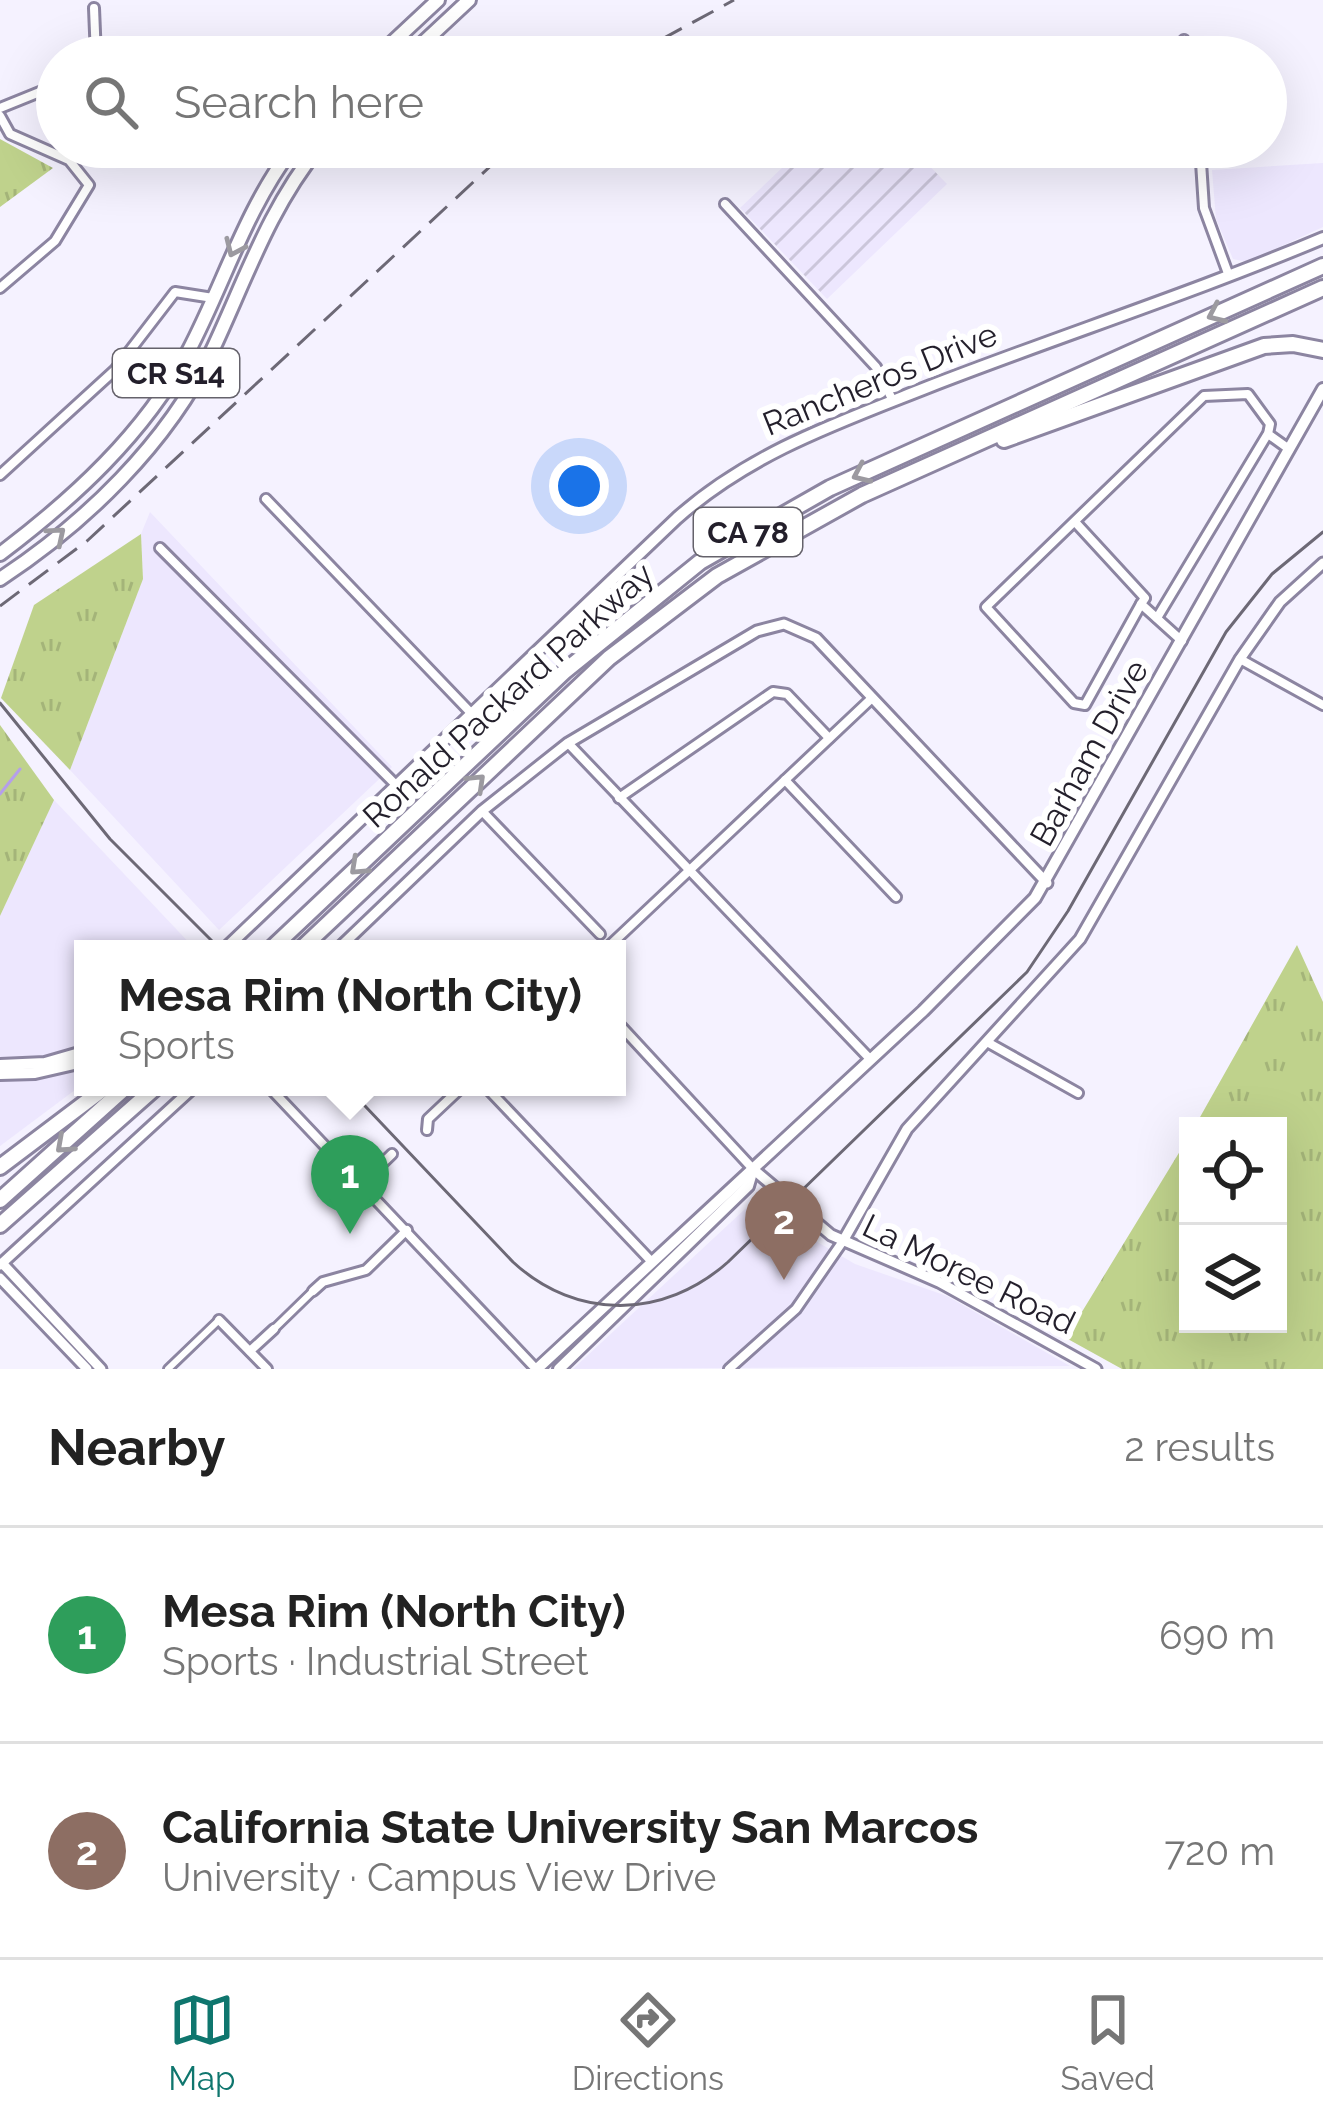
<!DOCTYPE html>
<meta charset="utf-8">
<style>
:root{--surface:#fff;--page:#f2f2f2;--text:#222;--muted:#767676;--line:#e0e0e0;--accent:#0f766e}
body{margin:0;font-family:Raleway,sans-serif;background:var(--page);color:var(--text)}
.controls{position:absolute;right:36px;bottom:36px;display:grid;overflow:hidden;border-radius:0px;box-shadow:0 12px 48px #0002}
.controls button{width:108px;height:108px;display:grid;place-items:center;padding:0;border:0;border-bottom:3px solid var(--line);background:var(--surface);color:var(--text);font:60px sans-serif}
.you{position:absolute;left:579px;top:486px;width:42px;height:42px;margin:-30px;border:9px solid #fff;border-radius:50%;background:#1a73e8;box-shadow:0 0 0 18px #1a73e833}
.badge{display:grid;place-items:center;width:78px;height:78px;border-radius:50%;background:var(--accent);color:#fff;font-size:39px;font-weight:700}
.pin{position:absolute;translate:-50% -99px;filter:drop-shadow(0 3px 6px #0008)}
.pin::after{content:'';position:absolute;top:63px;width:42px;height:36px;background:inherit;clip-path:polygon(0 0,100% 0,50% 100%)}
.popup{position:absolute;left:74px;top:940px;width:552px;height:156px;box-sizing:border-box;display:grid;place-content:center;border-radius:0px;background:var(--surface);filter:drop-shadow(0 3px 9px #0005);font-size:39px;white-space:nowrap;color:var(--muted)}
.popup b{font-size:45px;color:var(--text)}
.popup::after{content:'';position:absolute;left:50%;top:100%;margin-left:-24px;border:24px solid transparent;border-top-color:var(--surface)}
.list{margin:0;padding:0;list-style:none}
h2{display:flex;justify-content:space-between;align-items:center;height:156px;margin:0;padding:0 48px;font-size:51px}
h2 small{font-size:39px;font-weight:400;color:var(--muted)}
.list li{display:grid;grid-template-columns:78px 1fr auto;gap:36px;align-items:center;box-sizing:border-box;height:216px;padding:0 48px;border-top:3px solid var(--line)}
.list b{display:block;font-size:45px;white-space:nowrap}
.list p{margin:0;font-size:39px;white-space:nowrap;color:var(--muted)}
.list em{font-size:39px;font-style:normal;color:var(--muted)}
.icon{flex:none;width:66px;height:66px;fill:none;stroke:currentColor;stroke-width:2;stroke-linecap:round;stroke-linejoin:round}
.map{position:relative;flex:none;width:1323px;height:1369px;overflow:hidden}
.search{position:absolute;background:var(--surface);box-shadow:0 12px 48px #0002;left:36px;right:36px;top:36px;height:132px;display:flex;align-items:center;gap:30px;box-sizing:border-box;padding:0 42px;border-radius:66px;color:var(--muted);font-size:45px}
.sheet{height:588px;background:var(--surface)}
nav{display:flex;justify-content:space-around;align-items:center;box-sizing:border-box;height:168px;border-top:3px solid var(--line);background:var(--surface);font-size:33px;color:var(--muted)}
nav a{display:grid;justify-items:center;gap:6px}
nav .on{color:var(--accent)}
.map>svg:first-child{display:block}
.built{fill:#ede7fe}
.industrial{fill:url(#industrial-furrows)}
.grass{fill:url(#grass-tufts)}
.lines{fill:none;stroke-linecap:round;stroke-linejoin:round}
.stream{stroke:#b59fea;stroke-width:3}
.pedestrian-casing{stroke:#8c85a1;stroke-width:12}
.minor-casing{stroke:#8c85a1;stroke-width:14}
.tertiary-casing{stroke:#8c85a1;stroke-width:15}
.secondary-casing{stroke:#8c85a1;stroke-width:16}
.primary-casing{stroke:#8c85a1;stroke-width:18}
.motorway-casing{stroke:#8c85a1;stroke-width:20}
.pedestrian{stroke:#fff;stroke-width:6}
.minor{stroke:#fff;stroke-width:8}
.tertiary{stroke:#fff;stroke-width:9}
.secondary{stroke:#fff;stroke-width:10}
.primary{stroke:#fff;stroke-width:12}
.motorway{stroke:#fff;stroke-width:14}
.tram{stroke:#6d6976;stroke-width:3}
.rail{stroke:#6d6976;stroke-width:3;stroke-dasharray:24 12;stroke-linecap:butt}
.oneway{stroke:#9c9aa0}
.labels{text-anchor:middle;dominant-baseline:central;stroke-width:12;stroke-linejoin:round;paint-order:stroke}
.shield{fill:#fff;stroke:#65626b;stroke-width:3}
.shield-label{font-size:30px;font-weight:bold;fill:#231f2b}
.street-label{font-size:33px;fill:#231f2b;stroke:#fff}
</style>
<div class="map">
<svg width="1323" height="1369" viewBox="0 0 1323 1369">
<defs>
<pattern id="industrial-furrows" width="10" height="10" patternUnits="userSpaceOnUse" patternTransform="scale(3)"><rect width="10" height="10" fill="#ede7fe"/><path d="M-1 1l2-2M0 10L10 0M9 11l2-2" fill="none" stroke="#cbc6da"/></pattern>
<pattern id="grass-tufts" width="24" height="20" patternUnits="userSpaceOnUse" patternTransform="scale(3)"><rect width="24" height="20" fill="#bfd28c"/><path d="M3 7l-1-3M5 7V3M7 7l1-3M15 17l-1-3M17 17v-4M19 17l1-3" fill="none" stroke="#a4b479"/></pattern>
</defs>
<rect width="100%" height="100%" fill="#f5f2ff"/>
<g class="built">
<path d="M1323,163v64l-76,35 -14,-3 -17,-40 -4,-49z"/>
<path d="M150,512l242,255 -173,163 -149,-160 73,-191 -2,-45z"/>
<path d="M54,800l141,149h-112v135l-83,62v-230z"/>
<path d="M758,1197l37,32 60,35 92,32 123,70 -497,3z"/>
</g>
<path class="industrial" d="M804,147h107l36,37 -120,115 -87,-91z"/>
<g class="grass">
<path d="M0,139l53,29 -53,39z"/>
<path d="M141,534l2,45 -73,191 -69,-72 33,-93z"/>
<path d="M0,725l54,75 -54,116z"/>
<path d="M1297,945l26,57v367h-201l-56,-31 122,-200v186h90v-198h-83z"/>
</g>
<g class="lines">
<path class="stream" d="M0,794l20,-25"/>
<defs>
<g id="pedestrian">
<path d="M274,1329l39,-38"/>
<path d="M168,1369l51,-49"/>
</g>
<g id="minor">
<path d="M94,8l2,49"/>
<path d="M1184,40l9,17"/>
<path d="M0,108l57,-23"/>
<path d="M0,116l10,18 59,26 20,25 -34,56 -55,47"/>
<path d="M1200,147l4,61 25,68"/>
<path d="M725,204l151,163 17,34"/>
<path d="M0,475l115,-105 60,-78 38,6"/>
<path d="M266,499l205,214"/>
<path d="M1076,523l69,75 -4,6"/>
<path d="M160,548l236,237"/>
<path d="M1157,618l110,-183"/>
<path d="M1182,641l-41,-37 -56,101 -11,-2 -88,-96 218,-211 44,-2 22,30 -2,10 21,15"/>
<path d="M1240,659l83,46"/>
<path d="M568,743l302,316"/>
<path d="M785,780l111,117"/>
<path d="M619,798l154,-106 14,2 42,44"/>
<path d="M482,811l118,123"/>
<path d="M606,949l266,-251"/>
<path d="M617,1022l136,147"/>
<path d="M987,1042l91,51"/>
<path d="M269,1087l267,282"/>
<path d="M486,1087l165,174"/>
<path d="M427,1130l1,-11 34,-32"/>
<path d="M362,1183l30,-29"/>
<path d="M313,1291l10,-9 43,-12 41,-40"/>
<path d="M219,1320l48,49"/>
<path d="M250,1351l24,-22"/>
<path d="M729,1369l67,-60 47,-68"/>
</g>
<g id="tertiary">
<path d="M338,949l144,-138 86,-68 189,-112 27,-7 32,14 231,245"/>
<path d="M753,1169l78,66 108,47 157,87"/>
<path d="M843,1241l64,-112 173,-190 160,-280 40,-57 43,-39"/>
<path d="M2,1263l99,106"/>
<path d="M0,1265l194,-178"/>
<path d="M0,1278l87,91"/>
</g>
<g id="secondary">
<path d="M225,949l452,-431c73,-65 160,-95 251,-131 131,-51 265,-94 395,-149"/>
<path d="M0,1065l45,-2 38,-11"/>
<path d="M0,1074l35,-1 48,-11"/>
<path d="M537,1369l386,-358 112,-113 288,-509"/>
<path d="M559,1369l189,-183 5,-17"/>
</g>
<g id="primary">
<path d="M377,57l61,-57"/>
<path d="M408,57l61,-57"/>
<path d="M0,554c73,-55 144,-120 188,-202 36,-68 57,-142 105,-205"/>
<path d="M0,579c85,-56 167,-135 212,-228 33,-70 57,-143 107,-204"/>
</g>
<g id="motorway">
<path d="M1004,440l260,-94 29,-2 30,6"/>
<path d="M271,949l294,-278 135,-109 130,-74 493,-222"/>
<path d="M301,949l308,-291 108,-82 145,-81 461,-207"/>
<path d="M0,1167l106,-80"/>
<path d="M0,1200l126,-113"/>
<path d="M0,1225l156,-138"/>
</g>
</defs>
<use href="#pedestrian" class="pedestrian-casing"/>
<use href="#minor" class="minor-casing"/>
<use href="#tertiary" class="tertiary-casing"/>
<use href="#secondary" class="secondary-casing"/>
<use href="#primary" class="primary-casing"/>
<use href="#motorway" class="motorway-casing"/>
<use href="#pedestrian" class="pedestrian"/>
<use href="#minor" class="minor"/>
<use href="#tertiary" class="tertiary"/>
<use href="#secondary" class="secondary"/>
<use href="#primary" class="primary"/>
<use href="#motorway" class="motorway"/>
<g class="tram">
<path d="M0,703l110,136 110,110"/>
<path d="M347,1087l166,175c64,59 151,57 215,0l299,-290 41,-61 158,-279 46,-58 51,-42"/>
</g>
<g class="rail">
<path d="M629,57l105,-57"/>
<path d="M0,606l87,-65 424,-394"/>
</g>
</g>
<defs><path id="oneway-chevron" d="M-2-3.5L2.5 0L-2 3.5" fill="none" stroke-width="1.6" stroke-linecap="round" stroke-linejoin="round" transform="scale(3)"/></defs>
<g class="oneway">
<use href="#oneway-chevron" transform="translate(234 248) rotate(114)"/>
<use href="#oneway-chevron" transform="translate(1216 314) rotate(156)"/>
<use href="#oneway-chevron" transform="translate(861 474) rotate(156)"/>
<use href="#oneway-chevron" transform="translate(57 535) rotate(-40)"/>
<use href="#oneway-chevron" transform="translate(477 782) rotate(-44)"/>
<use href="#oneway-chevron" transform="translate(358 867) rotate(137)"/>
<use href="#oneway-chevron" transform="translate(64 1145) rotate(138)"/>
</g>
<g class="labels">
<g class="shield">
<rect x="113" y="349" width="126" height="48" rx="9"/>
<rect x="694" y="508" width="108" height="48" rx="9"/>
</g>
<g class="shield-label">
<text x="176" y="373">CR S14</text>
<text x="748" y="532">CA 78</text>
</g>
<g class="street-label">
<text transform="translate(880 379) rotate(-22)">Rancheros Drive</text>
<text transform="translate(508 695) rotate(-42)">Ronald Packard Parkway</text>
<text transform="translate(1089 753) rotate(-61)">Barham Drive</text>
<text transform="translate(969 1274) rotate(26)">La Moree Road</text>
</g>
</g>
</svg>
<div class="controls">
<button><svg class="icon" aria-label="locate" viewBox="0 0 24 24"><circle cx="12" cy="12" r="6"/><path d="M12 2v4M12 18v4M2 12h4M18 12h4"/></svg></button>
<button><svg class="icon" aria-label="layers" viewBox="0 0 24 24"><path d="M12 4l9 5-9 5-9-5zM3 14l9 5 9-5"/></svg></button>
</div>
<div class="you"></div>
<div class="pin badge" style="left:350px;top:1234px;background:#2e9e5b">1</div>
<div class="popup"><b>Mesa Rim (North City)</b>Sports</div>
<div class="pin badge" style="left:784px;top:1280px;background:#8d6e63">2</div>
<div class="search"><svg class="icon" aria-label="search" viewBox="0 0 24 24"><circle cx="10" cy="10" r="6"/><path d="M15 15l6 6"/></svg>Search here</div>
</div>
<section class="sheet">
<h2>Nearby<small>2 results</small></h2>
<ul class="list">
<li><span class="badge" style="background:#2e9e5b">1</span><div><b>Mesa Rim (North City)</b><p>Sports · Industrial Street</p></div><em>690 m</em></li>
<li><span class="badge" style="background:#8d6e63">2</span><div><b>California State University San Marcos</b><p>University · Campus View Drive</p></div><em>720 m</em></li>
</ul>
</section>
<nav>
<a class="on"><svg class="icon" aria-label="map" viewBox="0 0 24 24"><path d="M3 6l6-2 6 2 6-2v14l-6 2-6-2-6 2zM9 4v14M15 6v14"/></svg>Map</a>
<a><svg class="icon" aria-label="directions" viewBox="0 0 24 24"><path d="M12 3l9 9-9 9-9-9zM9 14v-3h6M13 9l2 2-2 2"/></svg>Directions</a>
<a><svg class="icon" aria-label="saved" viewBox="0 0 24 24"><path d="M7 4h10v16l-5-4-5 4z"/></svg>Saved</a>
</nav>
